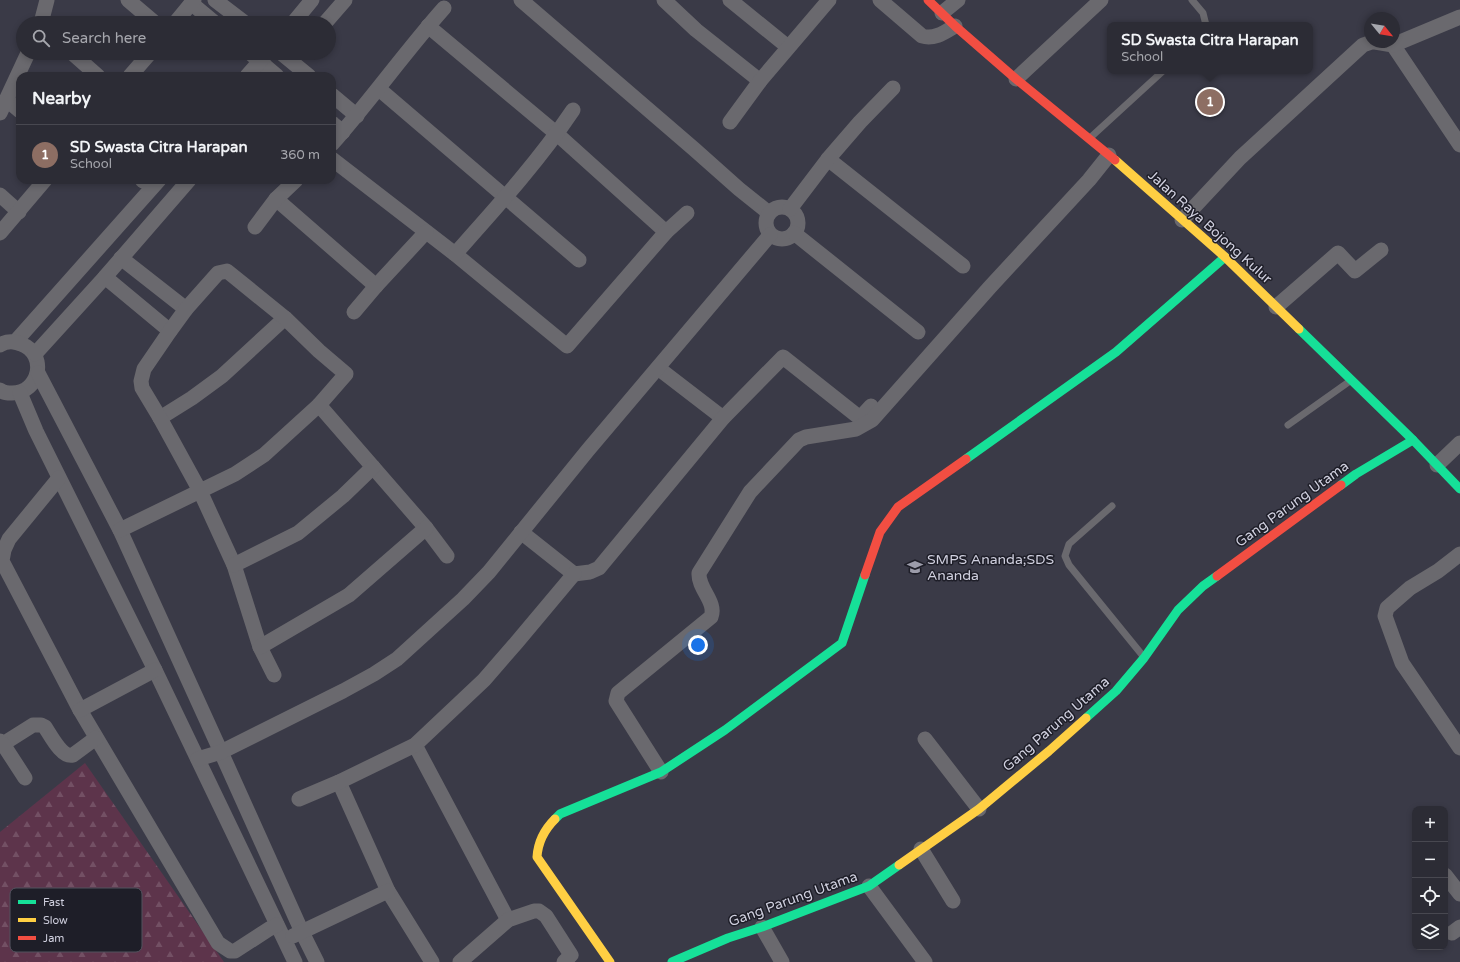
<!DOCTYPE html>
<meta charset="utf-8">
<style>
:root{--surface:#2c2c35;--page:#34343d;--text:#f1f3f6;--muted:#a6a7ad;--line:#484850;--accent:#9c9caa}
body{margin:0;font-family:"Varela Round",sans-serif;background:var(--page);color:var(--text)}
.controls{position:absolute;right:12px;bottom:12px;display:grid;overflow:hidden;border-radius:8px;box-shadow:0 2px 6px #0003}
.controls button{width:36px;height:36px;display:grid;place-items:center;padding:0;border:0;border-bottom:1px solid var(--line);background:var(--surface);color:var(--text);font:20px sans-serif}
.compass{position:absolute;left:1364px;top:12px;width:36px;height:36px;border-radius:50%;background:var(--surface);box-shadow:0 2px 6px #0003;rotate:120deg}
.you{position:absolute;left:698px;top:645px;width:14px;height:14px;margin:-10px;border:3px solid #fff;border-radius:50%;background:#1a73e8;box-shadow:0 0 0 6px #1a73e833}
.badge{display:grid;place-items:center;width:26px;height:26px;border-radius:50%;background:var(--accent);color:#fff;font-size:13px;font-weight:700}
.pin{position:absolute;translate:-50% -50%;border:2px solid #fff;box-shadow:0 1px 4px #0006}
.popup{position:absolute;left:1107px;top:22px;width:206px;height:52px;box-sizing:border-box;display:grid;place-content:center;border-radius:8px;background:var(--surface);filter:drop-shadow(0 1px 3px #0005);font-size:13px;white-space:nowrap;color:var(--muted)}
.popup b{font-size:15px;color:var(--text)}
.popup::after{content:'';position:absolute;left:50%;top:100%;margin-left:-8px;border:8px solid transparent;border-top-color:var(--surface)}
.list{margin:0;padding:0;list-style:none}
h2{display:flex;justify-content:space-between;align-items:center;height:52px;margin:0;padding:0 16px;font-size:17px}
h2 small{font-size:13px;font-weight:400;color:var(--muted)}
.list li{display:grid;grid-template-columns:26px 1fr auto;gap:12px;align-items:center;box-sizing:border-box;height:60px;padding:0 16px;border-top:1px solid var(--line)}
.list b{display:block;font-size:15px;white-space:nowrap}
.list p{margin:0;font-size:13px;white-space:nowrap;color:var(--muted)}
.list em{font-size:13px;font-style:normal;color:var(--muted)}
.icon{flex:none;width:22px;height:22px;fill:none;stroke:currentColor;stroke-width:2;stroke-linecap:round;stroke-linejoin:round}
.map{position:relative;flex:none;width:1460px;height:962px;overflow:hidden}
.search{position:absolute;background:var(--surface);box-shadow:0 2px 6px #0003;left:16px;top:16px;width:320px;height:44px;display:flex;align-items:center;gap:10px;box-sizing:border-box;padding:0 14px;border-radius:22px;color:var(--muted);font-size:15px}
.panel{position:absolute;background:var(--surface);box-shadow:0 2px 6px #0003;left:16px;top:72px;width:320px;height:112px;border-radius:12px}
.map>svg:first-child{display:block}
.forest{fill:url(#forest-firs)}
.lines{fill:none;stroke-linecap:round;stroke-linejoin:round}
.lane{stroke:#6a696e;stroke-width:7}
.street{stroke:#6a696e;stroke-width:15}
.fast{stroke:#16e098;stroke-width:9}
.slow{stroke:#ffcf43;stroke-width:9}
.jam{stroke:#f24e42;stroke-width:9}
.labels{text-anchor:middle;dominant-baseline:central;stroke-width:3;stroke-linejoin:round;paint-order:stroke}
.street-label{font-size:14px;fill:#d0d0df;stroke:#1e1e28}
.poi-label{font-size:14px;fill:#d0d0df;stroke:#1e1e28;text-anchor:start}
.key{fill:#1e1e28;stroke:#53535f;stroke-width:1}
.key-label{font-size:11px;fill:#d0d0df}
</style>
<div class="map">
<svg width="1460" height="962" viewBox="0 0 1460 962">
<defs>
<pattern id="forest-firs" width="22" height="20" patternUnits="userSpaceOnUse"><rect width="22" height="20" fill="#5d344b"/><path d="M5 1l3.5 6h-7zM16 11l3.5 6h-7z" fill="#735064"/></pattern>
</defs>
<rect width="100%" height="100%" fill="#3a3a47"/>
<path class="forest" d="M85,763l139,199h-224v-130z"/>
<g class="lines">
<g class="lane">
<path d="M1192,0l11,13 3,12"/>
<path d="M1091,137l72,-66"/>
<path d="M1288,425l62,-44"/>
<path d="M1112,506l-43,38 -4,12 4,9 74,91"/>
</g>
<g class="street">
<path d="M128,0l27,23"/>
<path d="M215,0l30,23"/>
<path d="M521,0l173,149 45,40 30,24"/>
<path d="M664,0l32,30 64,51"/>
<path d="M730,0l58,47"/>
<path d="M880,0l42,36c12,4 23,-4 33,-10"/>
<path d="M191,3l24,20"/>
<path d="M942,13l16,-13"/>
<path d="M41,23l6,-23"/>
<path d="M175,23l19,-23"/>
<path d="M293,23l19,-23"/>
<path d="M325,23l20,-23"/>
<path d="M428,26l129,108 109,98"/>
<path d="M1375,42l18,3 67,100"/>
<path d="M1393,45l67,-28"/>
<path d="M72,53l26,23"/>
<path d="M250,53l27,23"/>
<path d="M281,53l28,23"/>
<path d="M130,76l20,-23"/>
<path d="M247,76l20,-23"/>
<path d="M1016,79l85,-79"/>
<path d="M379,89l200,171"/>
<path d="M332,95l25,21"/>
<path d="M7,100l13,11"/>
<path d="M0,113l28,-60"/>
<path d="M730,122l30,-41 69,-81"/>
<path d="M332,123l11,9"/>
<path d="M332,144c39,-44 73,-92 112,-136"/>
<path d="M332,159l123,95 112,92 99,-114 21,-19"/>
<path d="M828,159l135,107"/>
<path d="M142,180l1,1"/>
<path d="M0,195l19,17"/>
<path d="M276,199l100,87"/>
<circle cx="782" cy="223" r="16"/>
<path d="M790,209l38,-50 32,-37 33,-34"/>
<path d="M1182,220l58,-62 123,-113 9,-3"/>
<path d="M255,227l21,-28 20,-19"/>
<path d="M0,233l45,-53"/>
<path d="M794,233l124,99"/>
<path d="M455,254c41,-46 83,-92 118,-144"/>
<path d="M121,258l65,51"/>
<path d="M105,277l65,54"/>
<path d="M1276,307l62,-54 17,18 26,-21"/>
<path d="M354,312l22,-26 50,-54"/>
<path d="M15,342l144,-162"/>
<path d="M0,345c6,-4 14,-4 21,-1 27,10 19,49 -9,49 -5,0 -8,0 -12,-3"/>
<path d="M35,354l70,-77 84,-97"/>
<path d="M658,368l65,50"/>
<path d="M38,373l82,157 101,222 81,180 15,30"/>
<path d="M20,393l16,38 119,239 140,292"/>
<path d="M319,405l107,123 21,28"/>
<path d="M160,418l32,-20 30,-22 63,-58"/>
<path d="M1437,465l23,-22"/>
<path d="M59,478l-50,61 -5,11 -2,11 78,149 138,233 12,8h5l34,-22 8,-4"/>
<path d="M120,530l115,-56 29,-19 55,-50 27,-31 -27,-23 -34,-33 -58,-47 -9,2 -32,36 -16,22 -26,38 -3,12 1,7 18,30 40,73 34,74 26,82 14,28"/>
<path d="M521,532l53,42 16,-2 9,-4 124,-150 60,-61 77,61 11,-12"/>
<path d="M1460,554l-22,17 -28,17 -23,20 -2,8 17,47 58,85"/>
<path d="M234,565l64,-32 45,-37 30,-29"/>
<path d="M260,647l89,-52 77,-67"/>
<path d="M80,710l75,-40"/>
<path d="M925,739l54,70"/>
<path d="M0,741l3,3 30,-19h8l4,2c6,9 17,31 28,28l23,-17"/>
<path d="M3,744l22,34"/>
<path d="M415,745l93,175"/>
<path d="M198,759l23,-7 122,-61 31,-17 23,-15 66,-60 26,-27 99,-122 182,-215"/>
<path d="M661,772l-45,-71 2,-8 93,-76c6,-15 -13,-28 -12,-44l51,-81 49,-52 7,-3 50,-8 16,-9 118,-133 99,-107 20,-25"/>
<path d="M339,782l49,109 44,71"/>
<path d="M299,799l40,-17 76,-37 69,-65 33,-38 57,-68"/>
<path d="M921,849l32,52"/>
<path d="M1445,875l15,19"/>
<path d="M869,886l56,76"/>
<path d="M762,927l20,35"/>
<path d="M1452,933l8,-6"/>
<path d="M293,936l95,-45"/>
<path d="M460,962l48,-42 26,-9h5l7,5 25,39 -7,7"/>
</g>
<g class="fast">
<path d="M1299,329l114,111 47,49"/>
<path d="M966,459l150,-107 109,-95"/>
<path d="M1341,485l15,-11 57,-34"/>
<path d="M1086,718l30,-27 28,-33 34,-48 25,-24 14,-10"/>
<path d="M555,819l5,-5 101,-42 64,-42 117,-87 23,-68"/>
<path d="M672,962l56,-24 34,-11 107,-41 30,-21"/>
</g>
<g class="slow">
<path d="M1115,160l110,97 74,72"/>
<path d="M555,819c-11,11 -17,22 -18,38l73,105"/>
<path d="M899,865l80,-56 70,-58 37,-33"/>
</g>
<g class="jam">
<path d="M928,0l27,26 61,53 99,81"/>
<path d="M865,575l15,-43 18,-25 68,-48"/>
<path d="M1217,576l124,-91"/>
</g>
</g>
<defs>
<symbol id="school-bare" viewBox="-9 -9 18 18"><path d="M0-5L7-2L0 1L-7-2ZM-4 1L0 2.5L4 1V4Q0 6-4 4Z" fill="#9c9caa" stroke="#1e1e28" stroke-width="2.5" paint-order="stroke"/></symbol>
</defs>
<g fill-rule="evenodd">
<use href="#school-bare" x="904" y="556" width="22" height="22"/>
</g>
<g class="labels">
<g class="street-label">
<text transform="translate(1210 227) rotate(42)">Jalan Raya Bojong Kulur</text>
<text transform="translate(1292 504) rotate(-36)">Gang Parung Utama</text>
<text transform="translate(1056 724) rotate(-41)">Gang Parung Utama</text>
<text transform="translate(793 899) rotate(-20)">Gang Parung Utama</text>
</g>
<g class="poi-label">
<text x="927" y="559">SMPS Ananda;SDS<tspan x="927" dy="16">Ananda</tspan></text>
</g>
</g>
<rect x="10" y="888" width="132" height="64" rx="6" class="key"/>
<rect x="18" y="900" width="18" height="4" fill="#16e098"/>
<rect x="18" y="918" width="18" height="4" fill="#ffcf43"/>
<rect x="18" y="936" width="18" height="4" fill="#f24e42"/>
<g class="key-label">
<text x="43" y="906">Fast</text>
<text x="43" y="924">Slow</text>
<text x="43" y="942">Jam</text>
</g>
</svg>
<div class="controls">
<button>+</button>
<button>−</button>
<button><svg class="icon" aria-label="locate" viewBox="0 0 24 24"><circle cx="12" cy="12" r="6"/><path d="M12 2v4M12 18v4M2 12h4M18 12h4"/></svg></button>
<button><svg class="icon" aria-label="layers" viewBox="0 0 24 24"><path d="M12 4l9 5-9 5-9-5zM3 14l9 5 9-5"/></svg></button>
</div>
<svg class="compass" viewBox="-18 -18 36 36"><path d="M0-13l5 13h-10z" fill="#e53935"/><path d="M0 13l5-13h-10z" fill="#a6a7ad"/></svg>
<div class="you"></div>
<div class="pin badge" style="left:1210px;top:102px;background:#8d6e63">1</div>
<div class="popup"><b>SD Swasta Citra Harapan</b>School</div>
<div class="search"><svg class="icon" aria-label="search" viewBox="0 0 24 24"><circle cx="10" cy="10" r="6"/><path d="M15 15l6 6"/></svg>Search here</div>
<section class="panel">
<h2>Nearby<small></small></h2>
<ul class="list">
<li><span class="badge" style="background:#8d6e63">1</span><div><b>SD Swasta Citra Harapan</b><p>School</p></div><em>360 m</em></li>
</ul>
</section>
</div>
